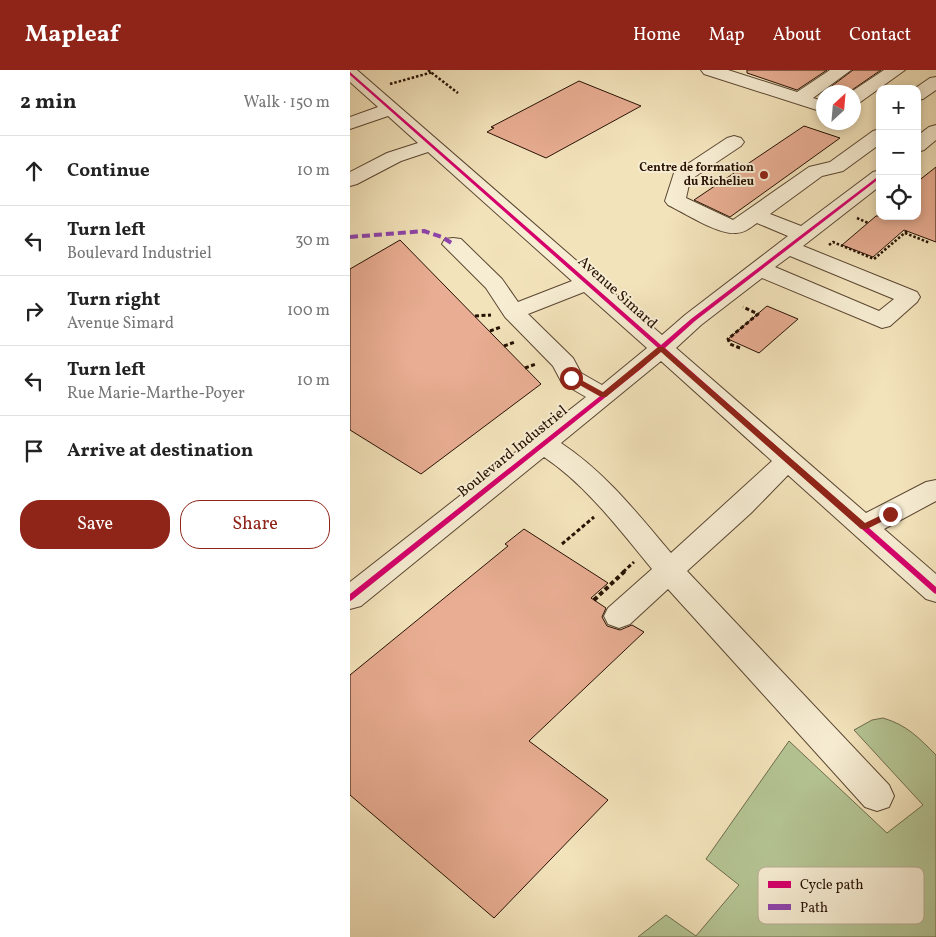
<!DOCTYPE html>
<meta charset="utf-8">
<style>
:root{--surface:#fff;--page:#f6f6f6;--text:#222;--muted:#767676;--line:#e0e0e0;--accent:#8f2418}
body{margin:0;font-family:Vollkorn,serif;background:var(--page);color:var(--text)}
.controls{position:absolute;right:15px;top:15px;display:grid;overflow:hidden;border-radius:10px;box-shadow:0 2px 8px #0003}
.controls button{width:45px;height:45px;display:grid;place-items:center;padding:0;border:0;border-bottom:1px solid var(--line);background:var(--surface);color:var(--text);font:25px sans-serif}
.compass{position:absolute;left:466px;top:15px;width:45px;height:45px;border-radius:50%;background:var(--surface);box-shadow:0 2px 8px #0003;rotate:26deg}
.stop{position:absolute;width:15px;height:15px;margin:-11px;border:4px solid #8f2418;border-radius:50%;background:#fff}
.stop.end{background:#8f2418;border-color:#fff;box-shadow:0 1px 5px #0008}
.list{margin:0;padding:0;list-style:none}
h2{display:flex;justify-content:space-between;align-items:center;height:65px;margin:0;padding:0 20px;font-size:21px}
h2 small{font-size:16px;font-weight:400;color:var(--muted)}
.list li{display:grid;grid-template-columns:32px 1fr auto;gap:15px;align-items:center;box-sizing:border-box;height:70px;padding:0 20px;border-top:1px solid var(--line)}
.list b{display:block;font-size:19px;white-space:nowrap}
.list p{margin:0;font-size:16px;white-space:nowrap;color:var(--muted)}
.list em{font-size:16px;font-style:normal;color:var(--muted)}
.actions{display:flex;gap:10px;padding:15px 20px}
.actions a{flex:1;padding:11px 0;border:1px solid var(--accent);border-radius:20px;text-align:center;font-size:18px;color:var(--accent)}
.actions .main{background:var(--accent);color:#fff}
.icon{flex:none;width:28px;height:28px;fill:none;stroke:currentColor;stroke-width:2;stroke-linecap:round;stroke-linejoin:round}
.map{position:relative;flex:none;width:586px;height:867px;overflow:hidden}
header{display:flex;align-items:center;gap:30px;box-sizing:border-box;height:70px;padding:0 25px;background:var(--accent);color:#fff}
header strong{font-size:24px}
nav{display:flex;gap:28px;margin-inline-start:auto;font-size:18px}
main{display:flex}
aside{flex:1;background:var(--surface)}
.map>svg:first-child{display:block}
.green{fill:#b5c594;stroke:#6e6b4c}
.building{fill:#e8ad92;stroke:#271103}
.lines{fill:none;stroke-linecap:round;stroke-linejoin:round}
.minor-casing{stroke:#5a4631;stroke-width:2}
.path-far2{stroke:#271103;stroke-width:2.5;stroke-dasharray:2.5 2;stroke-linecap:butt}
.path-far1{stroke:#271103;stroke-width:3;stroke-dasharray:4 2.5;stroke-linecap:butt}
.path{stroke:#271103;stroke-width:4;stroke-dasharray:4.5 3;stroke-linecap:butt}
.minor{fill:#f7edd3;fill-rule:evenodd}
.quiet{stroke:#8e44ad;stroke-width:4;stroke-dasharray:8 4;stroke-linecap:butt}
.cycleway-casing{stroke:#f7edd3;stroke-width:3}
.cycleway{fill:#d6006c;fill-rule:evenodd}
.route{fill:#8f2418}
.poi-dot{fill:#8f2418;stroke:#f7edd3;stroke-width:2}
.labels{text-anchor:middle;dominant-baseline:central;stroke-width:4;stroke-linejoin:round;paint-order:stroke}
.far-poi-label{font-size:12px;font-weight:bold;fill:#271103;stroke:#f7edd3;text-anchor:end}
.street-label{font-size:15px;fill:#271103;stroke:#f7edd3}
.key{fill:#f7edd3;stroke:#b9ab95;stroke-width:1}
.key-label{font-size:14px;fill:#271103}
</style>
<header>
<strong>Mapleaf</strong>
<nav><a>Home</a><a>Map</a><a>About</a><a>Contact</a></nav>
</header>
<main>
<aside>
<h2>2 min<small>Walk · 150 m</small></h2>
<ul class="list">
<li><svg class="icon" aria-label="ahead" viewBox="0 0 24 24"><path d="M12 20V5M6 11l6-6 6 6"/></svg><div><b>Continue</b></div><em>10 m</em></li>
<li><svg class="icon" aria-label="left" viewBox="0 0 24 24"><path d="M17 20v-9H6M10 6l-5 5 5 5"/></svg><div><b>Turn left</b><p>Boulevard Industriel</p></div><em>30 m</em></li>
<li><svg class="icon" aria-label="right" viewBox="0 0 24 24"><path d="M7 20v-9h11M14 6l5 5-5 5"/></svg><div><b>Turn right</b><p>Avenue Simard</p></div><em>100 m</em></li>
<li><svg class="icon" aria-label="left" viewBox="0 0 24 24"><path d="M17 20v-9H6M10 6l-5 5 5 5"/></svg><div><b>Turn left</b><p>Rue Marie-Marthe-Poyer</p></div><em>10 m</em></li>
<li><svg class="icon" aria-label="arrive" viewBox="0 0 24 24"><path d="M6 21V4h12l-3 4 3 4H6"/></svg><div><b>Arrive at destination</b></div></li>
</ul>
<div class="actions"><a class="main">Save</a><a>Share</a></div>
</aside>
<div class="map">
<svg width="586" height="867" viewBox="0 0 586 867">
<rect width="100%" height="100%" fill="#f3e3bb"/>
<filter id="stains"><feTurbulence type="fractalNoise" baseFrequency=".004" numOctaves="4"/><feColorMatrix values="0 0 0 0 .2 0 0 0 0 .09 0 0 0 0 .02 0 0 0 .5 -.17"/></filter>
<radialGradient id="worn" r=".72"><stop offset=".6" stop-color="#630" stop-opacity="0"/><stop offset="1" stop-color="#630" stop-opacity=".3"/></radialGradient>
<path class="green" d="M533,648c24,7 36,20 53,37v182h-298l28,-22 30,21 43,-51 -33,-26 83,-118 98,92 36,-28 -69,-75 18,-10z"/>
<g class="building">
<path d="M397,0h80l-30,20 -50,-17z"/>
<path d="M503,0h28l-32,22h-25z"/>
<path d="M229,11l62,25 -95,52 -59,-26 7,-4 -3,-1z"/>
<path d="M454,56l36,12 -110,79 -36,-17z"/>
<path d="M586,97v75l-32,-12 -31,27 -31,-12 34,-29h41v-34z"/>
<path d="M50,170l141,144 -120,90 -71,-44v-161z"/>
<path d="M417,236l31,13 -39,34 -31,-14z"/>
<path d="M174,459l84,54 -17,15 15,10 -4,9 5,9 13,4 12,-5 12,7 -115,109 79,59 -114,118 -144,-123v-120l158,-129 -3,-2z"/>
</g>
<g class="lines">
<defs>
<g id="minor">
<path d="M0,0h7l305,265 23,-20 103,-79 -31,-13c-7,5 -13,10 -21,10 -18,2 -51,-20 -68,-28l-3,-4 9,-28 53,-35 7,-2 7,2 3,4 -3,4 -51,34 -4,18 47,22 76,-53 21,-5 43,-31 7,-2v15l-37,27 -21,5 -52,38 31,12 72,-54 7,-2v16l-77,60 114,46 3,5 -3,5 -27,24 -8,2 -120,-50 -61,47 -25,23 190,165 60,-31 10,-2v21l-52,28 52,45v28l-10,-3 -138,-124 -37,38 -64,58 202,214 5,11 -5,11 -12,4 -12,-4 -197,-218 -38,35 -11,4 -11,-4 -4,-8 4,-8 44,-39c-33,-40 -65,-83 -108,-112l-183,149 -11,3v-27l236,-185 -24,-14 -9,-17 -48,-49 -19,-29 -44,-44 3,-5 8,-1 8,1 41,40 16,23 54,-21 -144,-129 -27,9 -44,23 -7,2v-14l37,-19 31,-10 -30,-27 -38,13v-12l28,-10 -28,-25zM440,186l104,43 -15,12 -104,-44zM234,222l63,56 -45,37 -21,-12 -8,-15 -45,-44zM311,291l111,100 -101,92c-34,-40 -66,-81 -110,-110z"/>
<path d="M351,0h27l69,22 33,-22h21l-38,28 10,3v11l-119,-38z"/>
<path d="M534,0h21l-46,33 -6,1v-12h-2z"/>
<path d="M586,7v13l-13,9 -6,1v-11h-3l16,-11z"/>
<path d="M586,55v15l-12,10 -7,2v-16l12,-9z"/>
</g>
</defs>
<use href="#minor" class="minor-casing"/>
<g class="path-far2">
<path d="M78,0l30,23"/>
<path d="M40,14l43,-12"/>
<path d="M507,148l11,5"/>
<path d="M555,163l25,10"/>
<path d="M479,175l4,-3 41,17 33,-28"/>
</g>
<g class="path-far1">
<path d="M125,246l16,-1"/>
<path d="M140,261l11,-4"/>
<path d="M154,276l11,-4"/>
<path d="M390,278l-10,-4 -2,-5 30,-25 -15,-7"/>
<path d="M175,298l11,-4"/>
<path d="M212,474l32,-27"/>
<path d="M273,502l11,-10"/>
</g>
<path class="path" d="M244,530l31,-29"/>
<use href="#minor" class="minor"/>
<path class="quiet" d="M0,167l74,-6 18,6 11,7"/>
<defs>
<path id="cycleway" d="M0,2l311,273 30,-26 189,-144v3l-185,143 -30,27 271,239v7l-2,-1 -273,-242 -19,17 -290,232 -2,1v-7l288,-228 20,-18 -308,-273z"/>
</defs>
<use href="#cycleway" class="cycleway-casing"/>
<use href="#cycleway" class="cycleway"/>
</g>
<path class="route" d="M308,277h5l202,176 25,-12h3v5l-26,13h-6l-200,-177 -55,45h-5l-34,-19 7,-2 29,16z"/>
<circle class="poi-dot" cx="414" cy="105" r="5"/>
<g class="labels">
<g class="far-poi-label">
<text x="404" y="98">Centre de formation<tspan x="404" dy="14">du Richelieu</tspan></text>
</g>
<g class="street-label">
<text transform="translate(267 223) rotate(42)">Avenue Simard</text>
<text transform="translate(163 382) rotate(-39)">Boulevard Industriel</text>
</g>
</g>
<rect x="408" y="797" width="166" height="57" rx="8" class="key"/>
<rect x="418" y="811" width="23" height="7" fill="#d6006c"/>
<rect x="418" y="834" width="23" height="6" fill="#8e44ad"/>
<g class="key-label">
<text x="450" y="819">Cycle path</text>
<text x="450" y="842">Path</text>
</g>
<rect width="100%" height="100%" filter="url(#stains)"/>
<rect width="100%" height="100%" fill="url(#worn)"/>
</svg>
<div class="controls">
<button>+</button>
<button>−</button>
<button><svg class="icon" aria-label="locate" viewBox="0 0 24 24"><circle cx="12" cy="12" r="6"/><path d="M12 2v4M12 18v4M2 12h4M18 12h4"/></svg></button>
</div>
<svg class="compass" viewBox="-18 -18 36 36"><path d="M0-13l5 13h-10z" fill="#e53935"/><path d="M0 13l5-13h-10z" fill="#767676"/></svg>
<div class="stop" style="left:221px;top:308px"></div>
<div class="stop end" style="left:540px;top:444px"></div>
</div>
</main>
